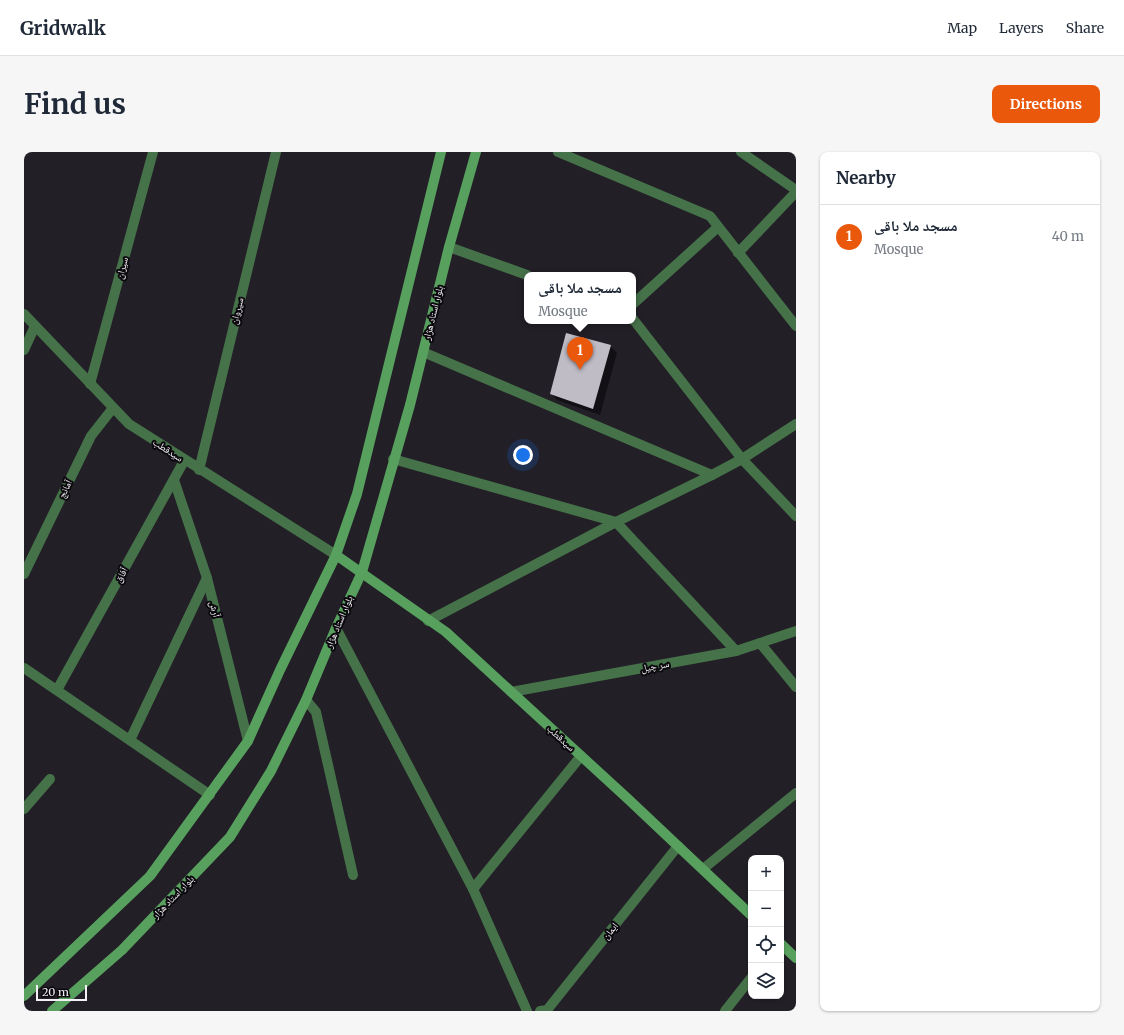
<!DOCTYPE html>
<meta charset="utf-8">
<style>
:root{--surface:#fff;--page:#f6f6f7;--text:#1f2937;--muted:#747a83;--line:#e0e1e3;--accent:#ea580c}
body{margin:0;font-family:Merriweather,"Noto Naskh Arabic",serif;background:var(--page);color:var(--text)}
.controls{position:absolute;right:12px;bottom:12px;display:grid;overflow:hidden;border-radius:8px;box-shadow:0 1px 3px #0004}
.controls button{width:36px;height:36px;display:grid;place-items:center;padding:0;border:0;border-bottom:1px solid var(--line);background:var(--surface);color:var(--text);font:20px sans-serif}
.scale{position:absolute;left:12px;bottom:10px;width:51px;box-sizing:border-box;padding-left:4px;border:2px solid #f3f1f6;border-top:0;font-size:11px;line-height:14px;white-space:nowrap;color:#f3f1f6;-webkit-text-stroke:3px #0b090d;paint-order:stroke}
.you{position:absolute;left:499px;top:303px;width:14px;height:14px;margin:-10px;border:3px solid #fff;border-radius:50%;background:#1a73e8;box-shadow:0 0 0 6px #1a73e833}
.badge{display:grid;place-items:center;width:26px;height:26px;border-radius:50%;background:var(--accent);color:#fff;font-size:13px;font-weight:700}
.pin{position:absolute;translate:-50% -33px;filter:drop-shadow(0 1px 2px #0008)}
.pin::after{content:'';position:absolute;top:21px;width:14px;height:12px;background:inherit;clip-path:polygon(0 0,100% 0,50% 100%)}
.popup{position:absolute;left:500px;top:120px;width:112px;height:52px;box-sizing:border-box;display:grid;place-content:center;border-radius:8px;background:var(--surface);filter:drop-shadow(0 1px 3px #0005);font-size:13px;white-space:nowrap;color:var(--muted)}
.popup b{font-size:15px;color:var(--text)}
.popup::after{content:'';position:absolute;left:50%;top:100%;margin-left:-8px;border:8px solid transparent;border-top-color:var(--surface)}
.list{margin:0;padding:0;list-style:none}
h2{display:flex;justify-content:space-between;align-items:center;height:52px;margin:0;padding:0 16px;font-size:17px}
h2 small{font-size:13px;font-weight:400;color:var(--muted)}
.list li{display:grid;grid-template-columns:26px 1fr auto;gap:12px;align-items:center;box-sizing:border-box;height:64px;padding:0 16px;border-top:1px solid var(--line)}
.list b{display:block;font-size:15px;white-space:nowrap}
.list p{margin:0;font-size:13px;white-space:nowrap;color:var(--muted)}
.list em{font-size:13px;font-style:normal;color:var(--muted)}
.icon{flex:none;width:22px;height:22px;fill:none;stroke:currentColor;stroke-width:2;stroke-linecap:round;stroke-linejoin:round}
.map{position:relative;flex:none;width:772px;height:859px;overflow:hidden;border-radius:8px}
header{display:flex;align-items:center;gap:24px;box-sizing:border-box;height:56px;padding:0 20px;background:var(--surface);border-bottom:1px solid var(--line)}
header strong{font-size:19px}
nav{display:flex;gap:22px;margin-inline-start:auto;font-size:14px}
.intro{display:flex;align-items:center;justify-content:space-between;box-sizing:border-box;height:96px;padding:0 24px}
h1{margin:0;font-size:28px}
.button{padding:10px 18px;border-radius:8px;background:var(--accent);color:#fff;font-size:14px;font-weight:700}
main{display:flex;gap:24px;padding:0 24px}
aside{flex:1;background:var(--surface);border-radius:8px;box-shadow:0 1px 3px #0004}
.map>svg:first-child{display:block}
.shadow{fill:#0007}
.building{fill:#c0bcc6}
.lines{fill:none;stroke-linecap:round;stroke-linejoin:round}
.street{stroke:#467249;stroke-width:10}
.secondary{stroke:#58a05e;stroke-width:10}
.labels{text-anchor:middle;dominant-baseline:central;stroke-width:4;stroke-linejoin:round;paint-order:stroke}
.street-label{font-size:10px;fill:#f3f1f6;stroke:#0b090d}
</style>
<header>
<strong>Gridwalk</strong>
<nav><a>Map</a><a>Layers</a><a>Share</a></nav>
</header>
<div class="intro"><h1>Find us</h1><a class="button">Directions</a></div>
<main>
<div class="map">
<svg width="772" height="859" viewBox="0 0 772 859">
<rect width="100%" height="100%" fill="#221f27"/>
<path class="shadow" d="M586,194l7,7 -17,62 -43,-15 -6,-7z"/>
<path class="building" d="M542,181l45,12 -18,64 -43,-15z"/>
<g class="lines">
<g class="street">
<path d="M534,0l152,64 86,110"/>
<path d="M717,0l55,38"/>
<path d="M425,95l78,28"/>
<path d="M714,101l58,-61"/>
<path d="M609,152l85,-77"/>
<path d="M0,162l105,110 207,131"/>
<path d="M609,167l109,140 54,57"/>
<path d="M0,198l11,-24"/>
<path d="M399,200l289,123"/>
<path d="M66,232l63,-232"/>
<path d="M369,307l223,63 120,129"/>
<path d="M175,318l77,-318"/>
<path d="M150,328l33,98 41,163"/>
<path d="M0,422l67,-138 22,-28"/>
<path d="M404,469l188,-99 96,-47 30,-16 54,-35"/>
<path d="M312,476l137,261 54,122"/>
<path d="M736,491l36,44"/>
<path d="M0,516l186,127"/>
<path d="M33,538l127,-229"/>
<path d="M487,540l225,-41 60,-20"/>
<path d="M282,548l10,12 37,163"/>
<path d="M106,588l77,-162"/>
<path d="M0,657l26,-30"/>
<path d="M679,717l93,-76"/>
<path d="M449,737l108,-133"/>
<path d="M516,859l7,-1 131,-164"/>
<path d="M701,859l26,-33"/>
</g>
<g class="secondary">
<path d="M312,403l110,77 181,166 124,117"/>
<path d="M757,792l15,14"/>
<path d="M0,844l126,-120 98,-135 32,-71 56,-115 21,-61 84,-342"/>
<path d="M28,859l70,-61 108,-113 41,-66 35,-71 30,-72 26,-56 48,-167 39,-158 27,-95"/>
</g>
</g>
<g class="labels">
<g class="street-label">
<text transform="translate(98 116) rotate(-75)">سیران</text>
<text transform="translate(213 159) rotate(-76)">سیروان</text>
<text transform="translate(409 161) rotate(-76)">بلوار استاد هژار</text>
<text transform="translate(144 298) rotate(33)">سیدقطب</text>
<text transform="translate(41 337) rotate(-64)">آمانج</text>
<text transform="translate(97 423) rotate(-61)">آفاق</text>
<text transform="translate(191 457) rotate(76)">آرش</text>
<text transform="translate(315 470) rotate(-67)">بلوار استاد هژار</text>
<text transform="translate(631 514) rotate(-10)">سر چیل</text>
<text transform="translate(537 586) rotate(42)">سیدقطب</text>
<text transform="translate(149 745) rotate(-46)">بلوار استاد هژار</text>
<text transform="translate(586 779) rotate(-51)">ایمان</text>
</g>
</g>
</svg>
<div class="controls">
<button>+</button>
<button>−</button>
<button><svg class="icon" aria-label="locate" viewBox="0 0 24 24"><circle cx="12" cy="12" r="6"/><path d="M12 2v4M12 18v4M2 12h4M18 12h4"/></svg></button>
<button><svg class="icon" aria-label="layers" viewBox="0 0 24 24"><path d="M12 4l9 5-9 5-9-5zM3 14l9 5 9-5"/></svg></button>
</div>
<div class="scale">20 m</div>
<div class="you"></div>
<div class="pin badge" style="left:556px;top:218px">1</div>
<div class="popup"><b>مسجد ملا باقی</b>Mosque</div>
</div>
<aside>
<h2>Nearby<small></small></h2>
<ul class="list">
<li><span class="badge">1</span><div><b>مسجد ملا باقی</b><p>Mosque</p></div><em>40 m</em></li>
</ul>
</aside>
</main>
